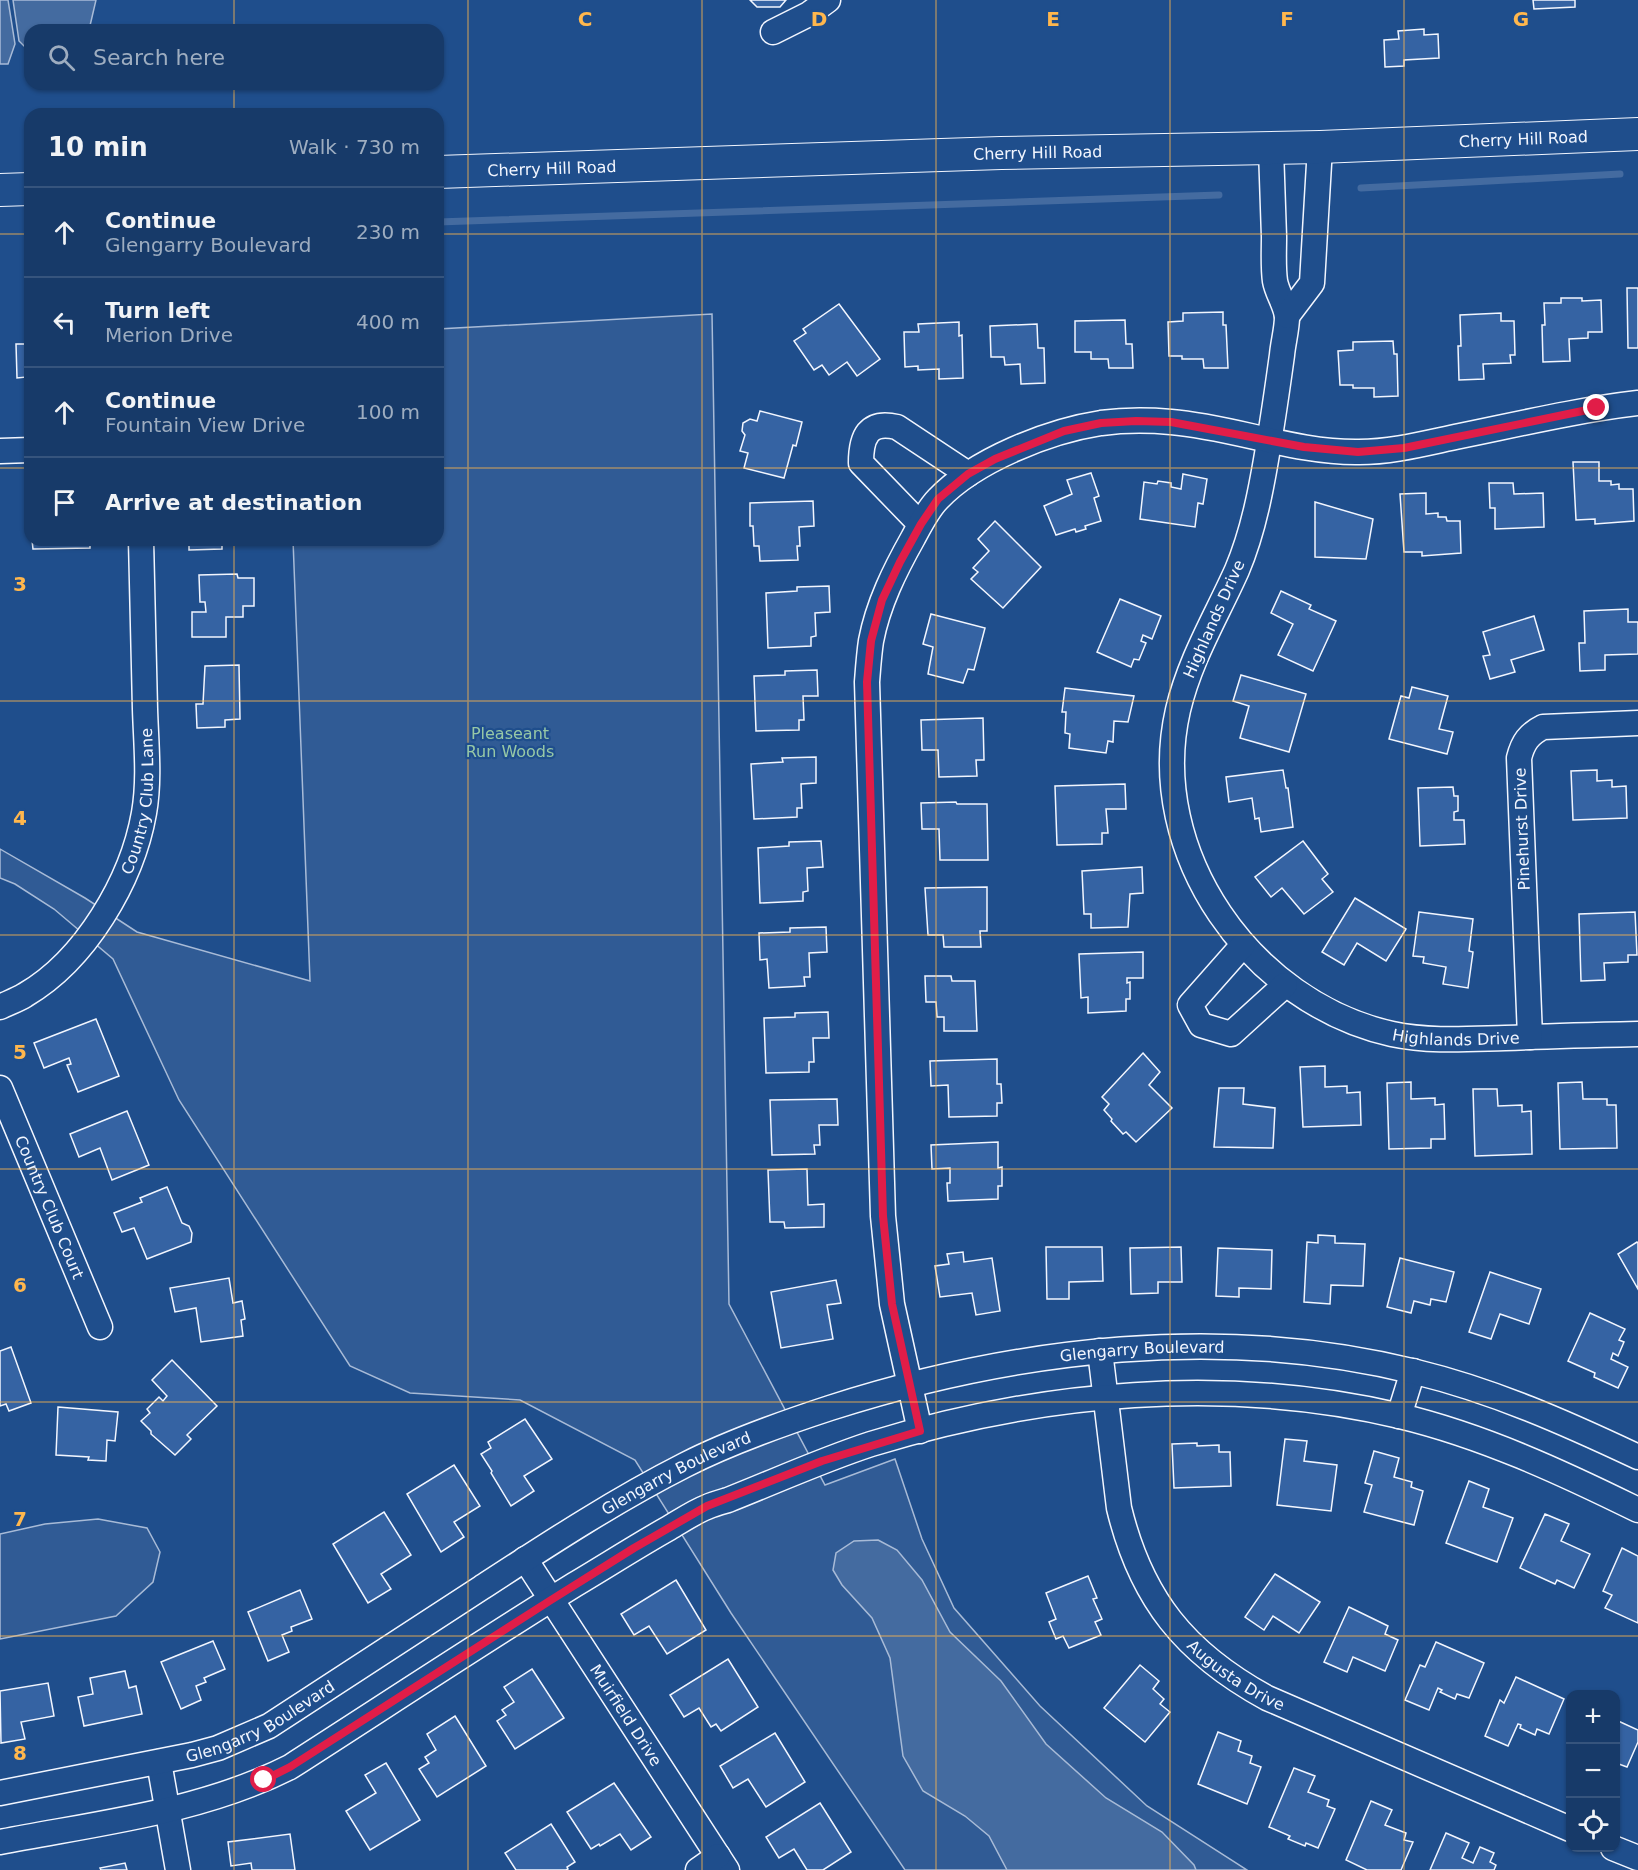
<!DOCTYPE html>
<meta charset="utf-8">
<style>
:root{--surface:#173a69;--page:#20416f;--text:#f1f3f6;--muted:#9eadc0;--line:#36547d}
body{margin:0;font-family:"DejaVu Sans",sans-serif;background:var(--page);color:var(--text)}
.controls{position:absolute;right:18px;bottom:18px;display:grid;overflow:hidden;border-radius:12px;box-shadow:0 2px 4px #0004}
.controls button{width:54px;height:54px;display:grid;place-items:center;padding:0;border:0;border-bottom:2px solid var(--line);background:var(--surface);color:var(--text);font:30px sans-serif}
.stop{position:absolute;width:18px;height:18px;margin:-14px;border:4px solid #e11d48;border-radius:50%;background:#fff}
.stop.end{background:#e11d48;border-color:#fff;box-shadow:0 2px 6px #0008}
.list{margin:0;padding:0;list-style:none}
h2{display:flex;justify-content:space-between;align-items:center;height:78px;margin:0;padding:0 24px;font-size:26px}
h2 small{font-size:20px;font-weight:400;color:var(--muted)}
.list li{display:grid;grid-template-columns:39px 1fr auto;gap:18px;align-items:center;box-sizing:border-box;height:90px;padding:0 24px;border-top:2px solid var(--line)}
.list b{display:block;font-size:22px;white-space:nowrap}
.list p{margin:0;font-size:20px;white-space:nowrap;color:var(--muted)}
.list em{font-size:20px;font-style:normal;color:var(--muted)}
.icon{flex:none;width:33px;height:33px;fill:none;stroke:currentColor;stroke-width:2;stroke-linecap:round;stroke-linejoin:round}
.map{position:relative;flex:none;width:1638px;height:1870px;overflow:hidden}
.search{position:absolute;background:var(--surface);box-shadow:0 2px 4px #0004;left:24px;top:24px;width:420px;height:66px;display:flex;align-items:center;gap:15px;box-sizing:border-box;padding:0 21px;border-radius:18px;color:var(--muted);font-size:22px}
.panel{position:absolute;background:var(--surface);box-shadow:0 2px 4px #0004;left:24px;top:108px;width:420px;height:438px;border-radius:18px}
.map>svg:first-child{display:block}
.green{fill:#305b95;stroke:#a8bbd7;stroke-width:1.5}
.water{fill:#446ba0;stroke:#a8bbd7;stroke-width:1.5}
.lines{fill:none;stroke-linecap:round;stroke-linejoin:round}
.stream{stroke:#446ba0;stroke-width:7}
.building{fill:#3563a3;stroke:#f2f6ff;stroke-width:1.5}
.minor-casing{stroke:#f2f6ff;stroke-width:27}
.major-casing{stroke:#f2f6ff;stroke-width:34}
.minor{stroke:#1f4e8c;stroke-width:24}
.major{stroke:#1f4e8c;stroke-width:32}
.route{stroke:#e11d48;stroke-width:8}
.grid{fill:none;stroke:#ffb74d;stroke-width:1.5;stroke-opacity:0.55}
.labels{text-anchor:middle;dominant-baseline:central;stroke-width:4.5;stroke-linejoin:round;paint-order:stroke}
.street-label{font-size:16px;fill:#f2f6ff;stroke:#1f4e8c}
.park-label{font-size:16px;fill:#97c8a6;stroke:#1f4e8c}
.grid-label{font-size:20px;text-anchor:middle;font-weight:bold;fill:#ffb74d;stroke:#1f4e8c;stroke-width:4.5;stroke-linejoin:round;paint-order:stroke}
</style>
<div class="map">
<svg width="1638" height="1870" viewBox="0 0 1638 1870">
<rect width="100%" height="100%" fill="#1f4e8c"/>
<g class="green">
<path d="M712,314l17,990 96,181 70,-26 27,80 32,69 86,98 107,100 100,64h-342l-174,-257 -96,-153 -115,-60 -110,-7 -60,-27 -171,-266 -66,-141 -59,-50 -39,-25 -15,-6v-29l85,49 52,34 173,49 -17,-441h145v-211z"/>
<path d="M98,1519l49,9 13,24 -7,30 -37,34 -116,23v-105l45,-10z"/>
</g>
<g class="water">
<path d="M0,0h8l7,44 -7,20h-8z"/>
<path d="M13,0h83l-7,30h-59v22l-11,-11z"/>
<path d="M878,1540l19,10 25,30 28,52 51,49 45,63 60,54 56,34 32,33 2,5h-189l-18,-34 -24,-20 -42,-25 -20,-35 -13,-98 -18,-40 -30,-33 -9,-15 3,-17 18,-12z"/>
</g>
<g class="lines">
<g class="stream">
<path d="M1361,188l259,-14"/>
<path d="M438,222l781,-27"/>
</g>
</g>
<g class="building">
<path d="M750,0h36l-6,7h-23z"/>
<path d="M1533,0h42v7l-41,2z"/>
<path d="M1424,29v6l14,-1 1,24 -35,2v6l-19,1 -1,-27 15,-1 -1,-8z"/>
<path d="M1627,288h11v60h-10z"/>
<path d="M1561,298h21v3l19,-1 1,32h-14v6l-19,1 1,22 -27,1 -1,-37h3l-1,-22h17z"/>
<path d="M839,304l41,55 -23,17 -10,-14 -18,13 -7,-10 -8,5 -20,-29 12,-8 -3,-4z"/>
<path d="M1223,312v13h3l2,43h-24l-1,-9h-21v-3h-13l-1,-34 15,-1v-8z"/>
<path d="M1501,313v8h13l1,34h-5l1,8 -28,1 1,15 -25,1 -1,-34h3l-1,-31z"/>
<path d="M1125,320l1,24h6l1,24h-24l-1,-9h-17v-7h-16v-31z"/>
<path d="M959,322v14l3,-1 1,43 -24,1v-10l-21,1v-4l-13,1 -1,-35h15l-1,-8z"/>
<path d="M1037,324l1,24h6l1,35 -24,1 -1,-20 -15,1 -1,-8h-13l-1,-31z"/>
<path d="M1393,341l1,13h3l1,42 -24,1v-9h-21v-3h-13l-2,-34 15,-1v-8z"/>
<path d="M16,344h14v38h-4v-5l-9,1z"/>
<path d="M760,411l42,11 -6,24 -3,-1 -9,33 -40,-10 4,-15 -8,-2 5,-16 -3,-4 1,-8 7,-4 7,2z"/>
<path d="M1573,462h26v19h12v4l8,-1v5h14l1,32 -39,3v-5l-19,1z"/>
<path d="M1091,473l8,23 -5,2 7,23 -16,5 1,3 -10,3 -1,-3 -19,6 -12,-29 28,-12 -5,-14z"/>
<path d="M1183,474l24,5 -4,25 -5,-1 -3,24 -55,-8 4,-37 13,2 1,-3 13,2v4l10,2z"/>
<path d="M1489,483h24l1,11 29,-1 1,34 -49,2v-21h-5z"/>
<path d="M1426,493v21l12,-1v4h8l1,4h13l1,32 -39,3v-4h-18l-4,-58z"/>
<path d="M813,501l1,25 -15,1 1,19h-3l1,14 -38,1 -1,-15h-5l-1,-20h-3v-23z"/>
<path d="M1315,502l58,17 -7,40 -51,-2z"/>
<path d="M995,521l46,46 -38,41 -32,-29 7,-7 -5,-4 16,-17 -11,-12z"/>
<path d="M32,540h58v8l-57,1z"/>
<path d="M189,540h33v9l-33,1z"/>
<path d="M237,574l1,4h16v28h-11v11h-17v20h-34v-25h14l-1,-10h-5l-1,-27z"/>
<path d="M829,586l1,26 -15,1 1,23 -5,1v9l-43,2 -2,-55 31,-2v-4z"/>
<path d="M1281,591l30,14 -2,4 27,12 -23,50 -35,-16 15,-31 -22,-11z"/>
<path d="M1120,599l41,17 -9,23 -9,-4 -2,6 5,2 -7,17 -5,-1 -3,8 -34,-15z"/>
<path d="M1628,609v13h10v32l-33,1v15l-25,1 -1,-28h6l-1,-32z"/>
<path d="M931,614l54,14 -11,42 -6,-1 -5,14 -35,-9 5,-27 -10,-3z"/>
<path d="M1534,616l10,34 -33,10 4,12 -25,7 -7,-23 7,-1 -7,-23z"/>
<path d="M239,665l1,54 -15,1v7l-28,1 -1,-24h7l2,-38z"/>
<path d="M817,670l1,26h-15l1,24h-5v10l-43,1 -2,-55 31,-1v-4z"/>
<path d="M1241,675l65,19 -17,58 -49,-14 9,-32 -16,-5z"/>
<path d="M1412,687l36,9 -9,33 14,3 -6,22 -58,-15 12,-43 8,2z"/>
<path d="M1065,688l69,8 -6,26 -14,-1 -1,21 -5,-1 -2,12 -37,-5 1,-14 -5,-1 1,-21h-4z"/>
<path d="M983,718l1,42h-8l1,16 -38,1 -1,-27h-16l-1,-30z"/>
<path d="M816,757v26l-15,1 1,24h-5v9l-43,2 -3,-55 32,-2 -1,-4z"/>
<path d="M1283,770l3,18h2l5,39 -32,5 -2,-14 -4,1 -3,-21 -23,4 -3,-25z"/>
<path d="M1597,770v11l15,-1v7l14,-1 1,32 -54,2 -2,-49z"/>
<path d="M1125,784l1,25h-20l2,24h-6v11l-45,1 -2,-59z"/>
<path d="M1453,787l1,9h4v15l-4,1v8h10l1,24 -45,2 -2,-58z"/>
<path d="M956,802l1,2h30l1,56h-48l-1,-31h-17l-1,-26z"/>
<path d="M821,841l2,26 -16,1 1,23 -5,1v9l-43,2 -2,-55 31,-2v-4z"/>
<path d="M1303,841l25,33 -6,5 11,13 -29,22 -22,-26 -11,9 -16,-20z"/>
<path d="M1142,867l1,26 -13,1 -2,33 -37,1v-14h-7l-2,-43z"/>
<path d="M987,887v44h-7l1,16h-37l-1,-12h-15l-3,-47z"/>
<path d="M1355,898l51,31 -20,32 -29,-18 -13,22 -22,-13z"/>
<path d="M1419,912l54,7 -4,32 4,1 -5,36 -25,-4 3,-17 -23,-4 1,-6 -11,-1z"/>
<path d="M1635,912l2,43h-9v7l-24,1 1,17 -24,1 -2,-67z"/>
<path d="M826,927l1,25 -18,1 1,24h-6l1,9 -36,2 -2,-29 -7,1 -1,-27 31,-1v-4z"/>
<path d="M1143,952v26h-16v5l3,-1v17h-4v12l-38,2v-16l-7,1 -2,-44z"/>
<path d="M925,976h26l1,5h23l2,50h-33v-14h-7l-1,-15h-10z"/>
<path d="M828,1012l1,26h-16l1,24h-5v10l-43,1 -2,-55 31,-1v-4z"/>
<path d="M96,1019l23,57 -41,16 -11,-27 4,-1 -2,-6 -25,10 -10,-25z"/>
<path d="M1143,1053l17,19 -11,13 23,23 -36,34 -10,-10 -3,2 -12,-13 1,-2 -8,-9 5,-6 -7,-7z"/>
<path d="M997,1059v25h4l1,19h-5v13l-48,1 -1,-32 -17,1 -1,-25z"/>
<path d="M1325,1066v21l22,-1v7l13,-1 1,33 -58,2 -3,-60z"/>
<path d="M1411,1082v17l24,-1v7l9,-1 1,35h-14v9l-42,1 -2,-66z"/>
<path d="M1582,1082l1,17h24v6h9l1,43 -57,1 -2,-66z"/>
<path d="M1219,1088h25l-1,16 32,4 -2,40 -59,-1z"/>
<path d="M1473,1089h24l1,17 24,-1v7l9,-1 1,43 -57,2z"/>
<path d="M837,1099l1,26h-19l1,20h-6l1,9 -43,1 -2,-55z"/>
<path d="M127,1111l22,54 -37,15 -12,-32 -21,9 -9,-23z"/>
<path d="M998,1142v26l4,-1v19h-4v13l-50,2 -1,-18h3v-15l-18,1 -1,-24z"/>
<path d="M807,1169l1,36 16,-1v23l-39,1 -1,-6h-14l-2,-52z"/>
<path d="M167,1187l15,36 7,3 3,7 -1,9 -44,17 -13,-31 -12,4 -8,-19 28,-11 -2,-4z"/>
<path d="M1318,1235l17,1v7l30,1 -2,42 -32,-1 -1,19 -26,-2 3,-60 11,1z"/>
<path d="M1637,1242l1,1v46l-20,-35z"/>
<path d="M1046,1247h56l1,34 -34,1v17h-22z"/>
<path d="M1181,1247l1,35h-24v11l-27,1 -1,-46z"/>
<path d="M1218,1248l54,2 -1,39 -32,-1v9l-23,-1z"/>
<path d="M963,1252l1,10 28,-4 8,53 -24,4 -4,-22 -32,4 -5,-31 14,-2 -2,-10z"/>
<path d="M1400,1258l54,14 -8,30 -15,-3 -1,6 -16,-4 -3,12 -24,-6z"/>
<path d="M1490,1272l51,17 -12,35 -29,-10 -9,25 -22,-7z"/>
<path d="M229,1278l4,25 9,-2 3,18 -4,1 2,16 -42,6 -5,-34 -21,4 -5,-24z"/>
<path d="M836,1280l5,23 -14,2 6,34 -52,9 -10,-56z"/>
<path d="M1590,1313l35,16 -6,11 5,2 -6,14 -5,-3 -2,6 17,8 -10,21 -24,-11 1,-4 -27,-12z"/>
<path d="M11,1347l20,56 -22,8 -3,-7 -6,2v-55z"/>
<path d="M172,1360l45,46 -30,29 4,4 -16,16 -24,-21v-3l-10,-10 9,-8 -3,-4 12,-12 4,4 4,-5 -15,-16z"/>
<path d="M58,1407l60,5 -3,29 -8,-1 -1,21 -18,-1 1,-3 -33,-2z"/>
<path d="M525,1419l27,40 -28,17 10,15 -23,15 -20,-33 1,-2 -11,-17 10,-6 -3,-6z"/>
<path d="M1285,1439l22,2 -3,20 33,4 -6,46 -54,-6z"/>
<path d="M1197,1443v3l22,-1v7h11l1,34 -57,2 -2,-44z"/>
<path d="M1374,1451l25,7 -5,19 18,5 -1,5 12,4 -9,34 -50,-13 8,-27 -7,-2z"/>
<path d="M454,1465l26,41 -26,16 10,15 -23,15 -34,-58z"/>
<path d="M1469,1481l20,8 -6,18 30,11 -16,44 -51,-19z"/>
<path d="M384,1512l27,43 -30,19 10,15 -23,14 -35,-59z"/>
<path d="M1545,1514l24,10 -8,17 29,13 -16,34 -17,-8 -2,4 -35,-16z"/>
<path d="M1622,1548l16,8v67l-33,-15 7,-13 -9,-4z"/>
<path d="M1275,1574l45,28 -21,31 -26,-17 -9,14 -19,-13z"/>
<path d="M1088,1576l9,22 -4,1 9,20 -7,3 6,13 -32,13 -6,-12 -7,3 -7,-17 7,-3 -10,-26z"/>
<path d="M676,1580l30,50 -39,24 -18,-28 -15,9 -13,-21z"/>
<path d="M300,1590l12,29 -21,8 1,4 -10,4 7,17 -21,9 -20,-49z"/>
<path d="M1349,1607l39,19 -3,8 13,6 -13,31 -32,-14 -6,15 -23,-10z"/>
<path d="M213,1641l12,28 -21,9 2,4 -10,4 5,14 -20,9 -20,-47z"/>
<path d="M1436,1642l48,21 -15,35 -12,-4 -2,5 -15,-7 2,-2 -4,-2 -9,22 -24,-10 15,-35 5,2z"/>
<path d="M728,1659l30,48 -37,24 -5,-7 -5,3 -12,-19 -15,9 -14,-22z"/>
<path d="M1140,1665l19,16 -6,8 11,10 -4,5 10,8 -25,30 -41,-34z"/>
<path d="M532,1669l32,49 -49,31 -18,-28 9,-6 -4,-5 12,-8 -10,-15z"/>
<path d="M125,1671l4,17 7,-2 6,28 -58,12 -6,-29 15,-3 -3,-16z"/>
<path d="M1516,1677l48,22 -15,35 -12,-5 -2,6 -15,-7 1,-3 -3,-1 -10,22 -23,-10 15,-36 4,3z"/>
<path d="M48,1683l6,33 -33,6 4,17 -24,4 -1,-52z"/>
<path d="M455,1716l31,50 -49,31 -18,-28 10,-6 -4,-6 11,-7 -9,-16z"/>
<path d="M1616,1720l22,10v12l-11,25 -11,-4z"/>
<path d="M1218,1732l23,9 -3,10 14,5 -2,7 11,4 -14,37 -49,-20z"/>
<path d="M775,1733l30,49 -39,25 -18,-28 -15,9 -13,-22z"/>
<path d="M386,1763l34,57 -50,30 -24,-39 30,-18 -11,-18z"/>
<path d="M1294,1768l21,8 -7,16 21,8 -2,6 8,3 -17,39 -12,-5 -1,3 -17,-7 2,-3 -21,-9z"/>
<path d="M614,1783l37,54 -20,13 -11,-16 -20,12 -1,-2 -8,5 -24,-37z"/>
<path d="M1371,1801l21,9 -7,15 21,8 -2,7 9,2 -12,28h-34l-21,-10z"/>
<path d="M820,1803l31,49 -28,18h-16l-13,-21 -15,9 -13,-21z"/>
<path d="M551,1824l24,38 -8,5 1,2 -2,1h-50l-11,-17z"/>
<path d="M1446,1833l23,10 -7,15 11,5 7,-16 14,6 -4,9 6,3 -2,5h-64z"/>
<path d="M290,1834l5,36h-43l-1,-7 -20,3 -3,-24z"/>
<path d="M125,1863l2,7h-26l-1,-2z"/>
</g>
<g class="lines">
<defs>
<g id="minor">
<path d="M773,32l36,-18 19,-14"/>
<path id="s1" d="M1271,149c1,29 2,58 3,88 0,14 -1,30 1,44 2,12 11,24 12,36 0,12 -4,26 -5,38 -4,29 -8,58 -13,87 -7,43 -15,88 -32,128 -21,47 -47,89 -59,140 -33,143 74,293 214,324 38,8 76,5 113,4 45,-2 89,-3 133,-4"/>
<path d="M1287,316l25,-33 8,-136"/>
<path d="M0,451l30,-1"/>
<path d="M920,524l-59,-61c0,-26 7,-43 36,-36l71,47"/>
<path d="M1243,945l-53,60 11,20 30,9 54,-49"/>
<path id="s2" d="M0,1007c8,-4 17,-7 25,-12 60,-35 107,-114 119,-182 6,-34 2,-70 1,-104 -1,-57 -3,-113 -4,-169"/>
<path d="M1530,1037l-11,-279c4,-16 10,-24 24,-31l95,-4"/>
<path id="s3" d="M0,1088l100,239"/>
<path id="s4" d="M1100,1351l19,157c22,91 66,145 148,190l303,131"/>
<path d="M1399,1416l14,-45"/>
<path d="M920,1431l-28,-127 -9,-88 -16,-534c1,-13 2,-28 4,-41 7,-37 24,-71 42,-103 7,-13 15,-29 25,-39 37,-39 111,-68 163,-76 23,-3 47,-3 70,-1 63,5 124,31 188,30 34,0 67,-9 101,-16 59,-12 118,-26 178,-33"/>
<path id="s5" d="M525,1559l202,311"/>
<path d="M159,1762l19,108"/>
<path id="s6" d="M0,1793l192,-38 26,-7 51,-22c70,-46 141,-92 212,-138 66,-43 133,-87 204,-123 45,-23 96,-41 145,-57 187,-60 394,-84 586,-36 78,19 150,51 222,85"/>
<path d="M0,1842c98,-19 201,-30 290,-75 95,-61 189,-123 284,-182 32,-19 63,-39 95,-57 12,-7 25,-16 38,-21 6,-3 14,-5 21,-7 48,-19 94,-40 143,-56 169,-52 356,-69 529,-28 83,20 161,56 238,94"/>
<path d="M1613,1848l25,10"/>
<path d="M698,1870l20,-14"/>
</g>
<g id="major">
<path id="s7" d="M438,172l563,-19 319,-6 318,-13"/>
<path d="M0,190l30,-1"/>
</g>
</defs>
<use href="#minor" class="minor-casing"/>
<use href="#major" class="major-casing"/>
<use href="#minor" class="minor"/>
<use href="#major" class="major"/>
</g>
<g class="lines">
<path class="route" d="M264,1780l26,-13 261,-167 83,-52 73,-42 115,-45 98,-30 -28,-127 -9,-88 -16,-534 4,-41 11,-41 18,-38 21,-38 17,-25 30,-25 27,-15 69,-28 37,-8 35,-2 35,1 133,25 54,5 46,-4 193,-40"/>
</g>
<path class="grid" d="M234,0v30M468,0v1870M702,0v1870M936,0v1870M1170,0v1870M1404,0v1870M234,84v30M0,234h30M438,234h1200M0,468h30M438,468h1200M234,540v1330M0,701h1638M0,935h1638M0,1169h1638M0,1402h1638M0,1636h1638"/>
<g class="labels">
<g class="street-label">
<text stroke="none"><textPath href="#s7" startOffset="1086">Cherry Hill Road</textPath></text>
<text stroke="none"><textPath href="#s7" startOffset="600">Cherry Hill Road</textPath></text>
<text stroke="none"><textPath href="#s7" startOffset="114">Cherry Hill Road</textPath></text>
<text transform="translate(1214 619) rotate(-66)">Highlands Drive</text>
<text stroke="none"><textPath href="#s2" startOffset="262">Country Club Lane</textPath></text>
<text transform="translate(1522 829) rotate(-92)">Pinehurst Drive</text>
<text stroke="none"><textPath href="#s1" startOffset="1074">Highlands Drive</textPath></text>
<text stroke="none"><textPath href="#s3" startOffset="129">Country Club Court</textPath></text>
<text stroke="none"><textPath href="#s6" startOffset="1244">Glengarry Boulevard</textPath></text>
<text stroke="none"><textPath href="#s6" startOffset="758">Glengarry Boulevard</textPath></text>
<text stroke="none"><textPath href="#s4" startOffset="369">Augusta Drive</textPath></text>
<text stroke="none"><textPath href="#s5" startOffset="186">Muirfield Drive</textPath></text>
<text stroke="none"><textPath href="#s6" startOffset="272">Glengarry Boulevard</textPath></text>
</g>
<g class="park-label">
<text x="510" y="733">Pleaseant<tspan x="510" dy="18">Run Woods</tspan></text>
</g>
</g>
<g class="grid-label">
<text x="585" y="26">C</text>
<text x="819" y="26">D</text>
<text x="1053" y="26">E</text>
<text x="1287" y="26">F</text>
<text x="1521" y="26">G</text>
<text x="20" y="591">3</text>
<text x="20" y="825">4</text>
<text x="20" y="1059">5</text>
<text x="20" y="1292">6</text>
<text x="20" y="1526">7</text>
<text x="20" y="1760">8</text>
</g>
</svg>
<div class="controls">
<button>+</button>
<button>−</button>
<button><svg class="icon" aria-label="locate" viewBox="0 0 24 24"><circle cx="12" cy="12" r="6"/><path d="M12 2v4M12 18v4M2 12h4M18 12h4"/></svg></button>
</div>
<div class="stop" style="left:264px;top:1780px"></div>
<div class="stop end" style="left:1597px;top:408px"></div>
<div class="search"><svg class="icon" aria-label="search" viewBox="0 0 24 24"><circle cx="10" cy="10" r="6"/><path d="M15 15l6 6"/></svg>Search here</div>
<section class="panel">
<h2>10 min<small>Walk · 730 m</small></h2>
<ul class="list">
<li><svg class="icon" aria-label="ahead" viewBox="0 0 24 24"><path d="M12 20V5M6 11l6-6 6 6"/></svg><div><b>Continue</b><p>Glengarry Boulevard</p></div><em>230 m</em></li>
<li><svg class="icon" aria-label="left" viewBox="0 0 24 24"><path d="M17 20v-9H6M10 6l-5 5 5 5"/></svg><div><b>Turn left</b><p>Merion Drive</p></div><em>400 m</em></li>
<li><svg class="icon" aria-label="ahead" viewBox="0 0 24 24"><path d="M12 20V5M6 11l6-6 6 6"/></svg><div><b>Continue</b><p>Fountain View Drive</p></div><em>100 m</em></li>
<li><svg class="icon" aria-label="arrive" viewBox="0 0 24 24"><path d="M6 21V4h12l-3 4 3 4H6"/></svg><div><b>Arrive at destination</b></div></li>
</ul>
</section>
</div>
